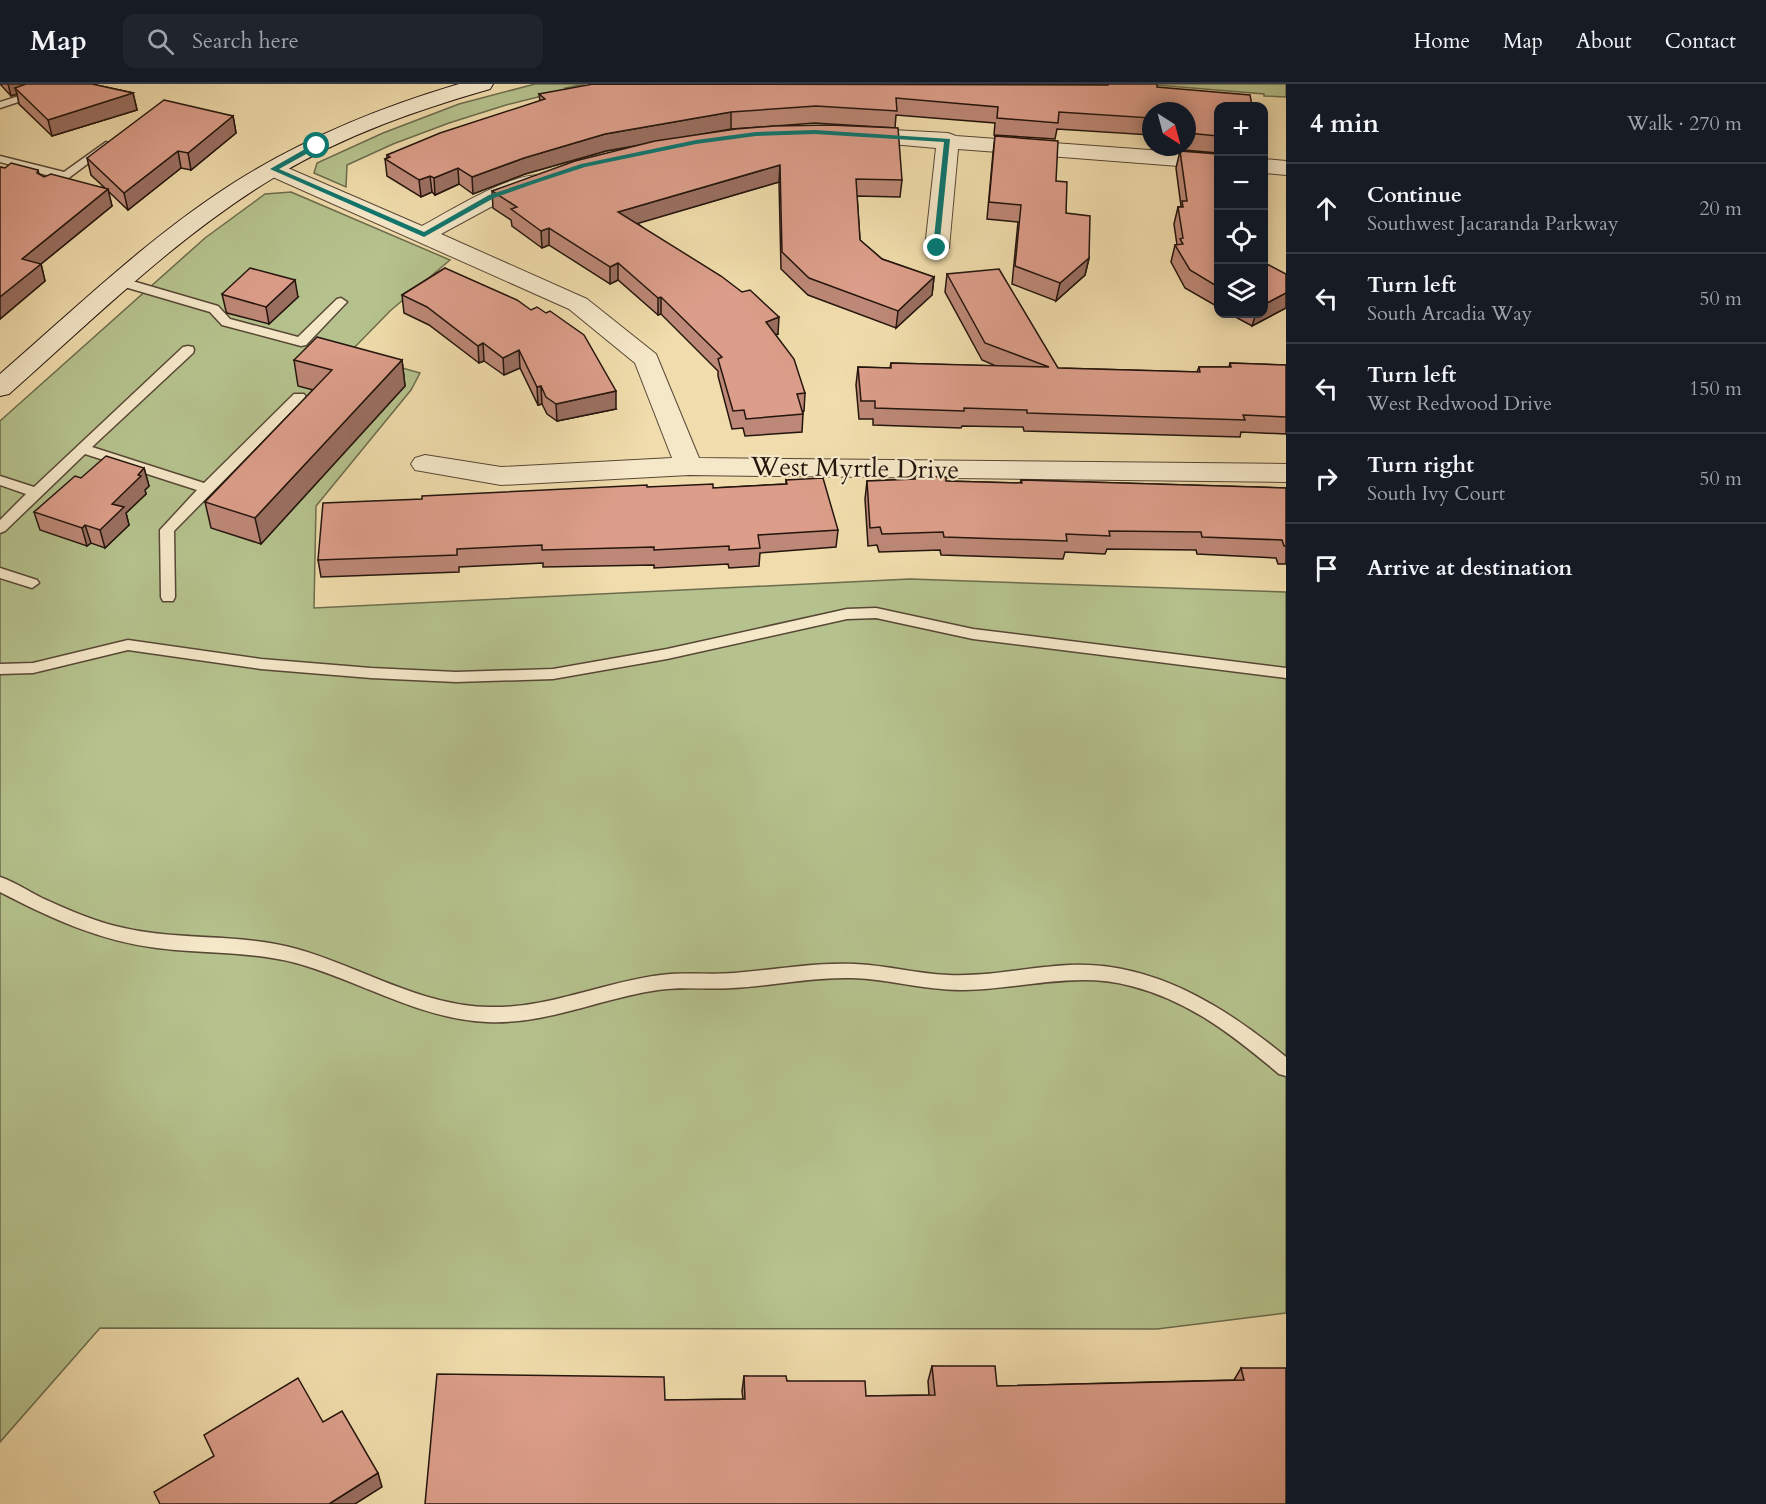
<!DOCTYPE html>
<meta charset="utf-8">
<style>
:root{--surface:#171b24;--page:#20242c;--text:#f1f3f6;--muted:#9ea1a6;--line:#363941}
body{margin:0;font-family:Cardo,serif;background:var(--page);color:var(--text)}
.controls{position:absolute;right:18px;top:18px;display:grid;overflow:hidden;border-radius:12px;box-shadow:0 3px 15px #0003}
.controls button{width:54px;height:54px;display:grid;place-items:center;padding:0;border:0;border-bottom:2px solid var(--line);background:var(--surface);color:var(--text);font:30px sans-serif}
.compass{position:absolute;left:1142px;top:18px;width:54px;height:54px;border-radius:50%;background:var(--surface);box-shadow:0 3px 15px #0003;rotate:144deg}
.stop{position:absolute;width:18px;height:18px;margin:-14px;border:4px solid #0f766e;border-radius:50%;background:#fff}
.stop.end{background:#0f766e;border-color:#fff;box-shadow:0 2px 6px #0008}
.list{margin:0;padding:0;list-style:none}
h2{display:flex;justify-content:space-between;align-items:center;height:78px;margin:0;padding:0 24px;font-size:26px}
h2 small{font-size:20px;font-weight:400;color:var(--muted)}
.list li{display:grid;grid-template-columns:39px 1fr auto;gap:18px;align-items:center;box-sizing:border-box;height:90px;padding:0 24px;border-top:2px solid var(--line)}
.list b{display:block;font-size:22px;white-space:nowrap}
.list p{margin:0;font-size:20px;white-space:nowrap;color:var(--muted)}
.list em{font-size:20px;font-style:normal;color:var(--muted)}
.icon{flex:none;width:33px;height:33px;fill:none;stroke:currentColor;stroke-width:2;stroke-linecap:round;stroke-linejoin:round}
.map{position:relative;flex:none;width:1286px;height:1420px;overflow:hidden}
header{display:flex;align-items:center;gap:36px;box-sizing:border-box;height:84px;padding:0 30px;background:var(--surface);border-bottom:2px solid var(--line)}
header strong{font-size:28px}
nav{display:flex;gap:33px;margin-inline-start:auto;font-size:21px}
.search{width:420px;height:54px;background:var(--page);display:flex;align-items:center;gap:15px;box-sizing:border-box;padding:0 21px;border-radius:12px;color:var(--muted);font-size:22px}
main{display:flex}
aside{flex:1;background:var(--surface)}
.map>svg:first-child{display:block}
.green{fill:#b5c28d;stroke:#6c6c4d;stroke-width:1.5}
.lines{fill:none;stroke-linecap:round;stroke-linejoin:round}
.lane-casing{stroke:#574735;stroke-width:3}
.street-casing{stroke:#574735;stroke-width:2}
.secondary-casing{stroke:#24150d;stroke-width:2}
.lane{fill:#f5e8c9;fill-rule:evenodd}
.street{fill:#f5e8c9;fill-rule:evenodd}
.secondary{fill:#f5e8c9;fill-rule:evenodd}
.wall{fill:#bd8877;stroke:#24150d;stroke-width:1.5;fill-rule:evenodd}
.shaded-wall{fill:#9a6f61;stroke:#24150d;stroke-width:1.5}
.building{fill:#dc9e8a;stroke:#24150d;stroke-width:1.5}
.route{fill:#0f766e}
.labels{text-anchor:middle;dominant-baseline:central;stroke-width:4.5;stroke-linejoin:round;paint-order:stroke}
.street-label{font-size:26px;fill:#24150d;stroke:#f5e8c9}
</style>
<header>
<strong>Map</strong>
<div class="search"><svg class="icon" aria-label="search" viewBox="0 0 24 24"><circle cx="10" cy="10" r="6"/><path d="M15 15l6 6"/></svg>Search here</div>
<nav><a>Home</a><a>Map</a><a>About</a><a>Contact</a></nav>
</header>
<main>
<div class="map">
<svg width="1286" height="1420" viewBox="0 0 1286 1420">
<rect width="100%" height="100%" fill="#f0dcac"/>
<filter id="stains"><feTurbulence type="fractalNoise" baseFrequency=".00333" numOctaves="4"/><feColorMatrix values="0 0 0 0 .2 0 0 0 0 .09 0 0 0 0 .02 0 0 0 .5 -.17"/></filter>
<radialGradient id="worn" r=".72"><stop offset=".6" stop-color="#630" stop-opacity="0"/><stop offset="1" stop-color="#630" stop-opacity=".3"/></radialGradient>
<g class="green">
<path d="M535,0h50l-20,4 1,2 -60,15 -57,18 -56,21 -46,21 -1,22 -32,-14 3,-10 66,-30 76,-29z"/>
<path d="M1144,0h142v13l-22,-1v-2z"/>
<path d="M291,108l159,68 -60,51 -41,42 71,20 -9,17 -95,116 -2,102 596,-29 376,13v721l-129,16 -1057,-1 -100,114v-1021l205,-183 60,-44z"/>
</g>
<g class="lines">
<defs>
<g id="lane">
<path d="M57,0h16l-73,24v-6z"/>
<path d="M106,58l6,3 -2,2 -60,45 -6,-3 13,-11 -57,-16v-6l64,16z"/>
<path d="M122,194l96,28 12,13 68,18 39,-38 4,-1 6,4 -41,43 -5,1 -79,-21 -12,-13 -92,-27v-6z"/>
<path d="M188,262l5,1 1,3 -1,3 -101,94 112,36 90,-89h10l2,3 -132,134 1,66 -2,4h-10l-2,-4 -1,-67 37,-40 -112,-36 -80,77 -5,2v-13l26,-26 -26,-9v-9l34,11 149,-140z"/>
<path d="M0,484l37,12 2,3 -7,5 -32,-10z"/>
<path d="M876,524l97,21 313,39v10l-313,-39 -97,-21 -29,1 -180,40 -114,20 -97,3 -85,-4 -110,-9 -133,-19 -95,23 -33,1v-10l33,-1 95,-23 133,19 110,9 85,4 97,-3 114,-20 180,-40z"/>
<path d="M0,793c15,5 28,14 42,21 27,12 53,24 82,30 57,13 116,5 173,21 64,18 124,57 192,58 59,2 114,-25 172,-32 24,-3 49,0 73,-2 41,-3 81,-11 121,-9 31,1 62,10 93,11 41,2 80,-8 121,-10 83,-4 155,41 217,92v19l-7,-2c-45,-38 -89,-73 -148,-88 -55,-15 -110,3 -166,4 -38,1 -75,-11 -113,-12 -41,-1 -80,8 -120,10 -25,2 -50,-2 -74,2 -57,8 -112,35 -171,32 -68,-3 -126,-41 -191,-59 -46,-12 -92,-9 -139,-15 -57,-7 -107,-30 -157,-56z"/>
</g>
<g id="street">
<path d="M855,44l93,5 8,3 262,19v14l-260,-20 -9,99 -4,5 -8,2 -8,-2 -4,-5 11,-100 -89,-8 -3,-5 3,-5z"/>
<path d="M1264,75l22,2v14l-22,-2z"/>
<path d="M274,78l148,64c26,-14 94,-57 122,-50l3,5 -3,5 -44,16 -59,32 146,65 69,55 43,104 587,6v18l-597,-7 -188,10 -86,-15 -4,-6 4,-6 10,-3 76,12 171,-9 -37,-95 -66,-54 -303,-135 -3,-5 3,-5z"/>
</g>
<path id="secondary" d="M459,0h34l-3,5c-73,21 -145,46 -210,85 -100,59 -184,143 -271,220l-9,2v-22c76,-66 150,-138 235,-192 70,-44 146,-75 224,-98z"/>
</defs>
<use href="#lane" class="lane-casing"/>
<use href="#street" class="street-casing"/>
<use href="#secondary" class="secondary-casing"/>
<use href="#lane" class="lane"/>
<use href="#street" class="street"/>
<use href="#secondary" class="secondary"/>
</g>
<g class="wall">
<path d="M0,0h92l41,9 4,17 -85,26 -33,-32 -2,-10 -6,2z"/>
<path d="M1108,0h43l6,3 61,19v47l-45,-4v-2h14v-36h-36v24l-94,-6 -2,10 -61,-4 1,-12 -99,-8 -1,13 -80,-5 -40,3 127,54 -2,17 -43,-1 3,44 22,19 52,18 -2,18 -36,33 -88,-33 -27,-26 -2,-87 -142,41 141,111 -2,1 29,58 -1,18h-1v3l-1,18 -57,4 -2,-8 -11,1 -14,-53v-5l-57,-57 -3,1 -40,-35 -8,4 -61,-39 -7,3 -30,-22 -1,-6 -18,-12 -1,-17 143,-45 -29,5 -81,23 -52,20 -14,-10 -24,11 -3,-3 -11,5 -34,-21 -2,-17 2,-1v-3l153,-54 -1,-7zM775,42l-66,7 22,-4z"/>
<path d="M233,32l3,17 -45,37 -10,-2 -53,42 -20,-19 4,15 -71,58 4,17 -45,38v-152l5,1 33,2 1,4 5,3 61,11 -14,-13 -4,-17z"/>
<path d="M995,52l61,45 10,32 23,45 -4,17 -29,26 -44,-17 6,-62 -31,-3 6,-66z"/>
<path d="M1180,67l38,3v153l-33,-19 -14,-26 4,-17h2l-3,-21 4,-17h2l1,-1 -5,-38z"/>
<path d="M445,184l171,141 -59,12 -10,-7 -5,-10 -4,1 -18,-37 -16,7 -20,-14 -5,2 -50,-38 -25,-12 -2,-18z"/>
<path d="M947,190l111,94 139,4 2,-5h30l1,-4 56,2v69l-45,-2 -1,5 -216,-6 -1,-4 -61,-1 -1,2 -88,-3v-6h-14l-3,-34 2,-18 32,1 1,-5 105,3 -14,-6 -37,-68z"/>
<path d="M1286,190v34l-34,18 -22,-12h33z"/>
<path d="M222,210l76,3 -29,27 -42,-11 -1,-2z"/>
<path d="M294,276h108l3,26 -144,158 -50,-16 -6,-26 108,-112 -15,-4z"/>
<path d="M144,384l5,18 -4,4 1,4 -20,19 3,12 -24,23 -14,-5 -4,3 -47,-16 -6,-18 47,-34z"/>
<path d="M915,392l31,5 74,2 1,-3 265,8v76h-8l-2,-6 -79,-4 -1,-4 -89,-1 -2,5 -40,-2 -2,7 -122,-4 -1,-5 -61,2 -2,-7 -9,1 -3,-47 2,-18 47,-2z"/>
<path d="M786,396l52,50 -2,17 -76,6 -1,13 -30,2 -1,-4 -74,4v-3l-111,2v-4l-84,4v5l-138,5 -3,-17 104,-61 225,-12 66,1 73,-4z"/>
<path d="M932,1282l65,20 237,-6 7,-12 45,136 -621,-104 78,-1 -1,-8 2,-15 43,5 79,15 63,-1 -1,-14z"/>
</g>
<g class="shaded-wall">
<path d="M8,0h42l-35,4 2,6 -6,2z"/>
<path d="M133,9l4,17 -85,26 -4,-16z"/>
<path d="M731,28v17l-125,22 -81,23 -52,20 -1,-17 52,-19 81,-24z"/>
<path d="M233,32l3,17 -45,37 -3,-17z"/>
<path d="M178,67l3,17 -53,42 -4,-17z"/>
<path d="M780,81l-1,17 -160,47 -1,-17z"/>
<path d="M458,84l1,16 -24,11 -1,-17z"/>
<path d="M430,92l2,16 -11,5 -2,-17z"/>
<path d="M108,105l4,17 -71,58 4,17 -45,38v-22l22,-38z"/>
<path d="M549,144v17l-7,3 -1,-17z"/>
<path d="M1089,174l-4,17 -29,26 4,-18z"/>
<path d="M618,179v17l-8,4v-17z"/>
<path d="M934,193l-2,18 -36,33 2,-17z"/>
<path d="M295,196l3,17 -29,27 -3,-17z"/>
<path d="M1286,209v15l-34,18 4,-12h7v-9z"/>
<path d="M661,213v17l-3,1v-17z"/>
<path d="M779,233l-1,17 -14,5 2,-17z"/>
<path d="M483,259l1,18 -5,2 -1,-17z"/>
<path d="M519,266l1,18 -16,7 -1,-17z"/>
<path d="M402,276l3,26 -144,158 -6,-26z"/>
<path d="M541,302l1,18 -4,1 -1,-18z"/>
<path d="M616,307v18l-59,12 -1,-17z"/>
<path d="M144,384l5,18 -4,4 1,4 -20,19 3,12 -24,23 -5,-18 12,-26z"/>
<path d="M85,441l6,18 -4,3 -5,-18z"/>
<path d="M378,1389l4,14 -27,17h-26z"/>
</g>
<g class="building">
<path d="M26,0h66l41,9 -85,27 -33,-32z"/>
<path d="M593,0l515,1v-1h49v3l93,8 2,11h-34v30l-31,-3v-22h-36v7l-92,-6 -1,11 -61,-5 1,-11 -102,-9 1,13 -81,-5 -85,6 -126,22 -81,24 -52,19 -14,-9 -24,10 -4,-2 -11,4 -34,-21 5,-2 -3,-2 53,-22 105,-34 -6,-5z"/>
<path d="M164,16l69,16 -45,37 -10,-2 -54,42 -37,-35z"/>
<path d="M830,41l68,3 4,52 -46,-1 4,61 22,19 52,18 -36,34 -89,-33 -27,-26 -2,-87 -162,47 103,64 21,16 8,-2 29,27 -13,5 28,37 11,34 -8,1 6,20 -57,5 -2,-9 -11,1 -15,-52 4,-2 -61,-60 -3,1 -40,-35 -8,4 -61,-39 -8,3 -30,-22 6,-2 -25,-16 83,-30 80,-20 81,-12 39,-3z"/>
<path d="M995,52l63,5 -2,40 11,1 -1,31 24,3 -1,42 -29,25 -45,-17 6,-61 -32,-3z"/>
<path d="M1180,67l38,3v133l-28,-17 -15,-25 8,-1 -3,-5 3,-1 -5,-31h5l-1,-6h5z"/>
<path d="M11,79l27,7 -1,3 7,4 7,-3 57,15 -86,70 19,5 -41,33v-130l5,1z"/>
<path d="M1263,178l23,12v19l-23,12z"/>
<path d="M250,184l45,12 -29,27 -42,-12 -2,-1z"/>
<path d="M445,184l72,32 14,10 6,-3 9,6 4,-2 34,24 32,56 -60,13 -10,-7 -5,-11 -4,1 -18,-37 -16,8 -20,-15 -5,3 -51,-39 -25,-12z"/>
<path d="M999,185l59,99 142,4 -1,-5h32l-1,-4 56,2v52l-43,-2 2,5 -218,-7v-3l-63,-2v3l-89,-3v-7h-14l-3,-34 33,1v-5l158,4 -64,-24 -38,-69z"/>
<path d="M317,253l85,23 -147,158 -50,-16 127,-132 -38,-10z"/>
<path d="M106,372l38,12 -6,7 3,1 -29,28 12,3 -24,23 -15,-5 -3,3 -48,-16 41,-36 6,2z"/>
<path d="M915,392l31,1v4l76,2 -1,-3 265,8v58h-2l-2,-6 -80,-3 -1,-5 -92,-1 1,5 -44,-2 1,7 -123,-4 -1,-5 -61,2 -2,-7 -10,1 -3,-47 48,-2z"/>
<path d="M823,394l15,52 -80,5 2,13 -31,2v-4l-75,4v-3l-112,3v-5l-85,4v6l-139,5 5,-57 99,-4v-3l225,-11v2l66,-3v4l74,-4 -1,-4z"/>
<path d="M932,1282h63l2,20 247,-6 -3,-12h45v136h-861l12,-130 227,3 1,23 80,-1 -1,-23h42l1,5h78l1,15 69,-1z"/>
<path d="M298,1294l25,44 19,-11 36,62 -49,31h-169l-6,-12 60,-36 -10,-21z"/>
</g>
<path class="route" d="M815,46l135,9 -11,110 -6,-1 11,-106 -129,-8 -59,2 -60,8 -111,23 -49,16 -42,15 -70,39 -154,-68 44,-25h5v3l-40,22 145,63 65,-37 92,-31 115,-24 60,-8z"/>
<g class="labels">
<g class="street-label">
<text transform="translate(855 384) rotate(1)">West Myrtle Drive</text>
</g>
</g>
<rect width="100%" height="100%" filter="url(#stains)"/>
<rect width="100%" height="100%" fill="url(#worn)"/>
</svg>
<div class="controls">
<button>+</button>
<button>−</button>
<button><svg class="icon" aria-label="locate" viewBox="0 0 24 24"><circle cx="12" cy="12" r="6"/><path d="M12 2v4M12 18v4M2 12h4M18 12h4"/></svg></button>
<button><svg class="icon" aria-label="layers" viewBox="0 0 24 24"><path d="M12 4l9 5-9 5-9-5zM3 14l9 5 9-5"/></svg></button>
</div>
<svg class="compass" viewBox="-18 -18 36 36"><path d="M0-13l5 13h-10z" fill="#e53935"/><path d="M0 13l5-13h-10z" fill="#9ea1a6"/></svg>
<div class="stop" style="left:317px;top:62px"></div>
<div class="stop end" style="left:937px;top:164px"></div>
</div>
<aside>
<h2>4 min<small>Walk · 270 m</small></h2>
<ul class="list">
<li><svg class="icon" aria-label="ahead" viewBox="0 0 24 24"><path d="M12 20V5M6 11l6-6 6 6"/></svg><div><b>Continue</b><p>Southwest Jacaranda Parkway</p></div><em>20 m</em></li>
<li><svg class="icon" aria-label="left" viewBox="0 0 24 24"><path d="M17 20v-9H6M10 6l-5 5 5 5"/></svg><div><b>Turn left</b><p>South Arcadia Way</p></div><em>50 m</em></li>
<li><svg class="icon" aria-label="left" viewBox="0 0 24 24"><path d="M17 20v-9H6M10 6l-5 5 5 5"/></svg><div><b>Turn left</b><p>West Redwood Drive</p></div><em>150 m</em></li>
<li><svg class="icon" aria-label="right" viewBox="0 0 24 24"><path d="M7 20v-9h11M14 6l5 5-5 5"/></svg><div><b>Turn right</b><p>South Ivy Court</p></div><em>50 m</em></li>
<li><svg class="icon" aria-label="arrive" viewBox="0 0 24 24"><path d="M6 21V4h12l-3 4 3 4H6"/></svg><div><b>Arrive at destination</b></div></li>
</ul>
</aside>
</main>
